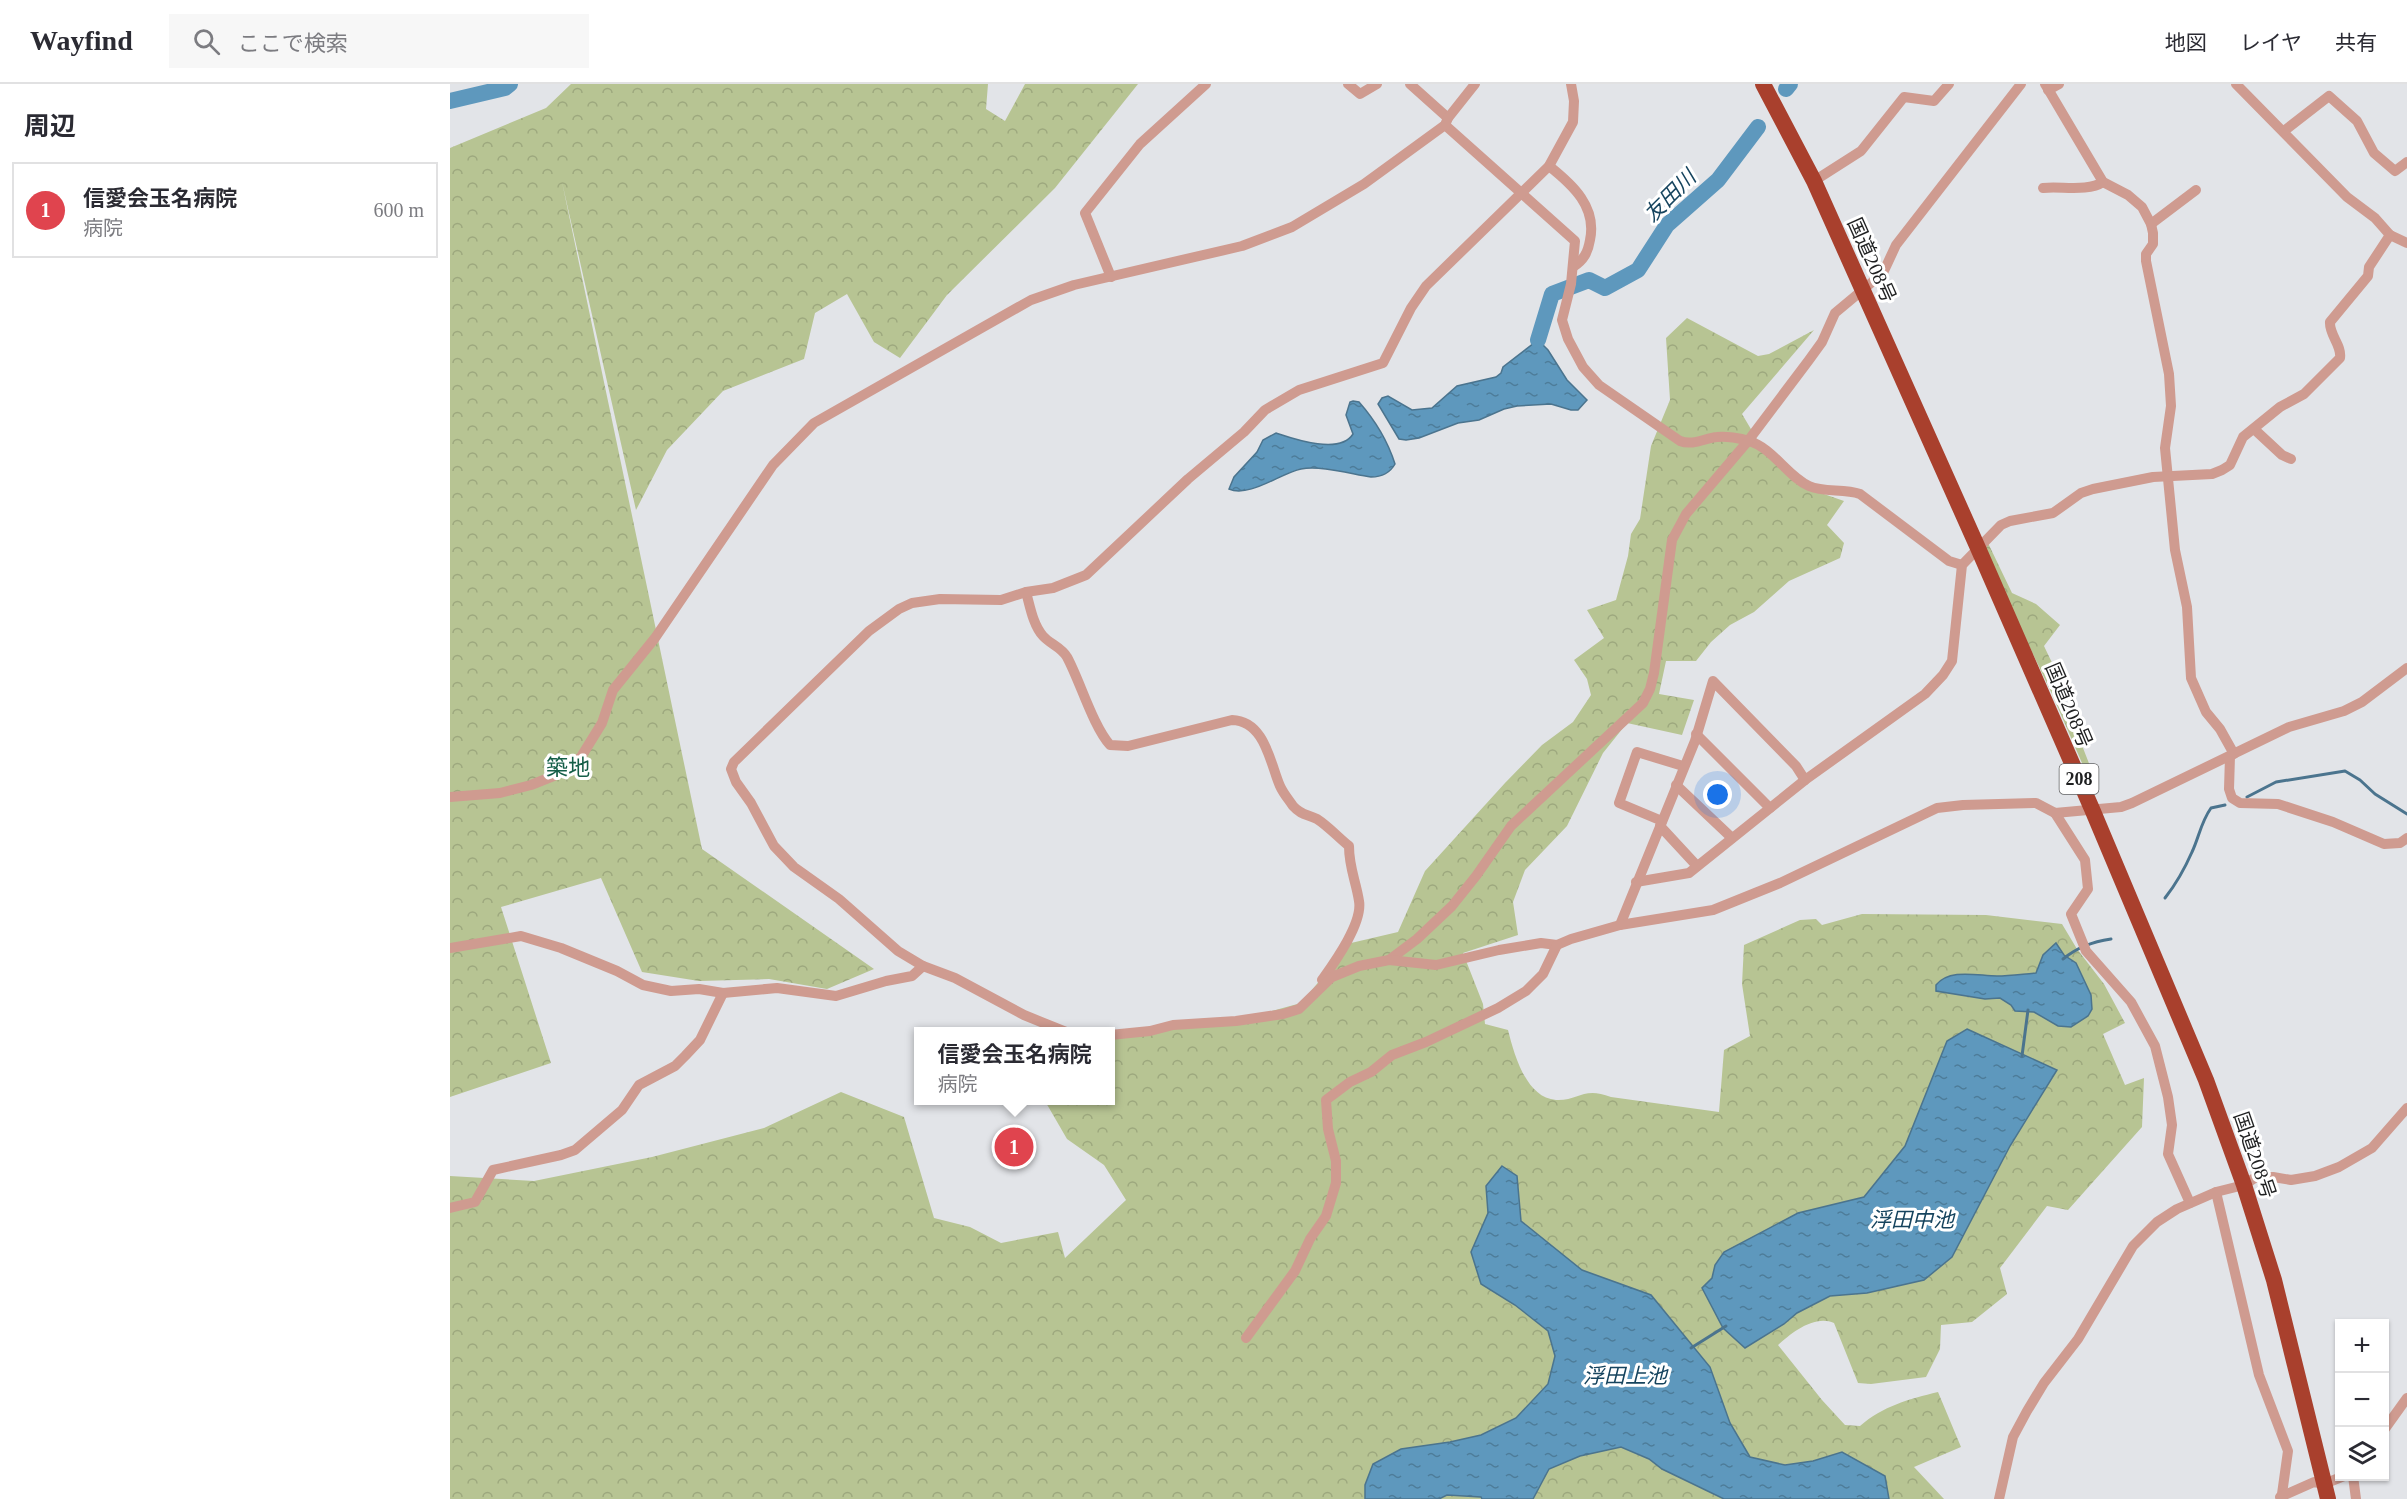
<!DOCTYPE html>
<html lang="ja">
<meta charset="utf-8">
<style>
:root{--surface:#fff;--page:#f7f7f7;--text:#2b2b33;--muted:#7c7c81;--line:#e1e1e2;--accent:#0d8464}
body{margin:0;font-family:"Times New Roman","Noto Sans JP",serif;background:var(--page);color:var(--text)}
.controls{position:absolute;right:18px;bottom:18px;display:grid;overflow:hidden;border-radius:0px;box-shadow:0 2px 4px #0004}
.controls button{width:54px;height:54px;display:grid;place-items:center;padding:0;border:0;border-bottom:2px solid var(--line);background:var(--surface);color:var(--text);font:30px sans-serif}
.you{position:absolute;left:1268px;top:711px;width:21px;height:21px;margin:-15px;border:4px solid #fff;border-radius:50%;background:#1a73e8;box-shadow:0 0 0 9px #1a73e833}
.badge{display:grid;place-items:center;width:39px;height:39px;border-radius:50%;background:var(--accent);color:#fff;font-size:20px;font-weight:700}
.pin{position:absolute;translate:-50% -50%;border:3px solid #fff;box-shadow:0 2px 6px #0006}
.popup{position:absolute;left:464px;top:943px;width:201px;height:78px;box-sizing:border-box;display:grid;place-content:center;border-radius:0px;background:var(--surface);filter:drop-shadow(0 2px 4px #0005);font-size:20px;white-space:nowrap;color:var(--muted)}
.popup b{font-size:22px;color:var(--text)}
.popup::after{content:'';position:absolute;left:50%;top:100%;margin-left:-12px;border:12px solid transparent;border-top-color:var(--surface)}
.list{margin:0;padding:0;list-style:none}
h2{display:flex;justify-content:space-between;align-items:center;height:78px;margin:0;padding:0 24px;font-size:26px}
h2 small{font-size:20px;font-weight:400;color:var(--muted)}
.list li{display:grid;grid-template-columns:39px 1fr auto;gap:18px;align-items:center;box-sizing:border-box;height:96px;margin:0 12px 12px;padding:0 12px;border:2px solid var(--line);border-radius:0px}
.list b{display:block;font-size:22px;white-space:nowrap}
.list p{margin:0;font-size:20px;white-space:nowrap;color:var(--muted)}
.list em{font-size:20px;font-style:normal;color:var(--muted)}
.icon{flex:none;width:33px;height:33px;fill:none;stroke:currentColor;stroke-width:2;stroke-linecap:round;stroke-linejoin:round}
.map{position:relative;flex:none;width:1957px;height:1415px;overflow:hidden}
header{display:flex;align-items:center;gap:36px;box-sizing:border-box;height:84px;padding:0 30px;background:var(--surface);border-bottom:2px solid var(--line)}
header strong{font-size:28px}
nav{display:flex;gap:33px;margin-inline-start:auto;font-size:21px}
.search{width:420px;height:54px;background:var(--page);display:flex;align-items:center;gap:15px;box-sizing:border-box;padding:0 21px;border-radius:0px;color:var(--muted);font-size:22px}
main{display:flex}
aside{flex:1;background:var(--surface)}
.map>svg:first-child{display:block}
.forest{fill:url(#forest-crowns)}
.water{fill:url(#water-ripples);stroke:#4b748e;stroke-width:1.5}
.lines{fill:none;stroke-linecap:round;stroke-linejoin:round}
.stream{stroke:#4b748e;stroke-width:3}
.river{stroke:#5e98bd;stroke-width:16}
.minor{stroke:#cf9b90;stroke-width:10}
.highway{stroke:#a9402d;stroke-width:16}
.labels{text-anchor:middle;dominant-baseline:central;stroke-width:6;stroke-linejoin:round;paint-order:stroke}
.shield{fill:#fff;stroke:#626364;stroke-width:1.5}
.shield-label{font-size:18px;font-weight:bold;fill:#1f2021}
.street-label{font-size:20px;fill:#1f2021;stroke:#fff}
.water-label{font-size:21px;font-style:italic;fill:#16445e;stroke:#fff}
.quarter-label{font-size:22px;fill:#145e48;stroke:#fff}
</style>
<header>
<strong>Wayfind</strong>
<div class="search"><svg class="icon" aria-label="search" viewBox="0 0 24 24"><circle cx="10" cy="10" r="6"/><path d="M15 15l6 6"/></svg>ここで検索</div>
<nav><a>地図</a><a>レイヤ</a><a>共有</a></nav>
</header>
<main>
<aside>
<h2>周辺<small></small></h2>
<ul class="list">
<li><span class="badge" style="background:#e0444e">1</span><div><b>信愛会玉名病院</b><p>病院</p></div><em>600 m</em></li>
</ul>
</aside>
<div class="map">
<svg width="1957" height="1415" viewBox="0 0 1957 1415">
<defs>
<pattern id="forest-crowns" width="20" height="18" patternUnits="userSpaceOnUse" patternTransform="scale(1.5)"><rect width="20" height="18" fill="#b7c493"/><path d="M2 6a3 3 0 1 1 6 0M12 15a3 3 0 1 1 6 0" fill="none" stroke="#9da87e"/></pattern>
<pattern id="water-ripples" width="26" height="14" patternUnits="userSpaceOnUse" patternTransform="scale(1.5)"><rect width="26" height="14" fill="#5e98bd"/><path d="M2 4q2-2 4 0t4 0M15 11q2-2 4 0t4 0" fill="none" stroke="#4d7c99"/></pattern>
</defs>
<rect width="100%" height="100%" fill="#e2e4e8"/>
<g class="forest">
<path d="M121,0h417l-2,25 19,12 20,-37h113l-83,104 -108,107 -47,63 -26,-16 -27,-48 -32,19 -11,46 -81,32 -56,59 -31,60 -74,-328 140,667 172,120 -47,20 -58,-10 -70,2 -57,-9 -41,-94 -100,29 50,156 -101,34v-949l96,-40z"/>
<path d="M1237,234l71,38 11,-2 45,-24 -72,84 16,27 43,45 43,15 -17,24 17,18 -4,15 -51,23 -35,31 -24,13 -19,17 -15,19h-30l-7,33 35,6 -12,35 -55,-12 -24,30 -36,73 -42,44 -12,32 5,33 -55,18 20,51 2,20 23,6c6,24 18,68 48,70 23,1 27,-14 55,-3l108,15 5,-62 26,-14 -8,-52 2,-39 56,-25 16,-1 6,6 40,-11 124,1 76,9 15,25 27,35 21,39 -22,11 22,51 19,-7 -2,49 -74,83 -21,-4 -47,62 7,26 -35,28 -31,3 -1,24 -14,28 -55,7 -13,-1 -24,-60c-19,-9 -43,10 -56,22l44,55 23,25 15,1c23,-20 49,-27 78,-34l23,55 -47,20 30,32h-1494v-323l84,5 118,-24 112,-29 77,-36 63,25 30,101 36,9 31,16 57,-11 7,26 61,-58 -22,-35 -37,-26 -22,-38 65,-1v-64l126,-15 65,-18 50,-60 47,-11 27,-61 80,-88 37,-38 31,-23 18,-27 -4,-16 -13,-19 30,-22 -17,-28 29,-10 12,-44 3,-22 9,-15 11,-73 19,-46 -4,-62z"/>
<path d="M1538,459l24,50 24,11 24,21 -16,21 23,48 -3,5 33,85 -5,2 -40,-92 -69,-145z"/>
</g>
<g class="water">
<path d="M1088,256l10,10 19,30 20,20 -9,10h-7l-20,-6 -34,2 -13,3 -25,11 -21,3 -39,15 -13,2 -7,-1 -21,-35 4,-6 6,-2 24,14 20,-2 25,-22 39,-9 5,-4 2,-6z"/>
<path d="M903,317l6,1c15,17 29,40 36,62 -5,9 -14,13 -24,13 -20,-3 -51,-12 -70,-8 -20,4 -52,29 -72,20l5,-12 23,-25 6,-12 13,-7c18,6 64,22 77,1l-7,-19 4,-13z"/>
<path d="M1606,859l8,12 12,8 15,32 1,14 -4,7 -17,11 -13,-1 -24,-14 -19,-1 -4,-6 -11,-7 -15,1 -49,-8v-6c14,-17 42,-9 61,-9 13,0 26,-2 39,-3l7,-18z"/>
<path d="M1517,945l90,41 -47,76 -58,111 -28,23 -57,13 -37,3 -33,17 -13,11 -39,24 -22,-20 -21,-40 10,-10 3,-13 9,-13 74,-39 66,-16 41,-51 42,-105z"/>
<path d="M1052,1082l15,10 4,45 61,49 69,25 59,72 20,56 20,34 35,8 28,-4 29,-9 43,24 4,23h-165l-62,-30 -13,-10 -28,-12 -41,9 -31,13 -16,30h-51l-1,-2 -34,-2 -8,4h-74v-14l8,-21 28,-15 49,-7 31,-7 35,-17 32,-34 7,-28 -7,-25 -33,-26 -34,-21 -10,-32 17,-39 -2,-27z"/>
</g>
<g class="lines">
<g class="stream">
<path d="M1797,713l29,-15 69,-11 15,9 15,14 32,20"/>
<path d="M1715,814c11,-14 20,-30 27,-46 7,-15 9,-30 19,-44l14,-3"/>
<path d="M1613,875c15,-12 29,-17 48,-20"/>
<path d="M1572,972l6,-46"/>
<path d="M1241,1264l35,-22"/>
</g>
<g class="river">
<path d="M1336,5l4,-5"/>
<path d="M0,17l55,-13 5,-4"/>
<path d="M1088,256l14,-46 37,-14 16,8 33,-18 29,-45 51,-45 40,-53"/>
</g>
<g class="minor">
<path d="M898,0l12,10 17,-10"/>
<path d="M960,0l38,34"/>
<path d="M1595,0l58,98 25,13 14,12 9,17 2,9v11l-7,10v7l23,113 2,32 -6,42 10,102 12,57 4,71 15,34 14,17 14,25"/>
<path d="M1786,0l111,113 28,21 15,17 17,8"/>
<path d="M1598,6l11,-6"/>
<path d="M995,41l130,116 -4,43 -9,36 6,19 15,28 16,18 81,56c13,5 25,-3 37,-4 9,-1 23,1 32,4 24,7 38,35 60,45 15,7 35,2 51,8l89,67 13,4"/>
<path d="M1834,47l45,-35 28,25 17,32 21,18 12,-9"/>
<path d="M1099,82c24,19 48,41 41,74 -2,12 -6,20 -17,27"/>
<path d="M1364,97l47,-30 43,-54 30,4 15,-17"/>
<path d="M1593,104c18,-2 45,4 60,-6"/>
<path d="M1701,140l45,-34"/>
<path d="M661,193l-26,-64 55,-69 66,-60"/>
<path d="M1804,345l28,26 9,4"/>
<path d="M576,508c4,14 7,33 17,44 7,8 18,11 24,21 13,24 26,69 43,88l18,1 104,-26c33,1 38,43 48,66 3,7 9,14 13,20 8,9 14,8 24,13 11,7 22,19 32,27 0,22 7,35 10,55 4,22 -25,62 -37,79"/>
<path d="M1246,650l74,74"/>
<path d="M1780,672l-1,33 3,9 8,5 38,1 55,18 51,22 16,-1 7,-5"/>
<path d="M1226,701l56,53"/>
<path d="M0,713l50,-4 31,-8 25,-10 25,-18 21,-34 11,-33 42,-52 118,-173 41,-42 217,-123 43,-15 168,-39 50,-19 72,-43 81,-59 3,-7 27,-34"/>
<path d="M1605,729l30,47 3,29 -17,25 15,37 45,51 24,44 13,51 4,28 -4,29 22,49"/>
<path d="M1212,737l-43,-18 18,-51 46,14"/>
<path d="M1210,742l37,40"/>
<path d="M1186,798l53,-9 116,-93"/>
<path d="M1170,841l75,-184 18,-60 83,85 9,14 120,-86 18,-19 9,-14 10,-96 39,-40 9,-4 43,-8 28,-20 12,-4 60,-12 59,-3 10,-4 8,-5 13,-28 37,-30 24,-13 36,-36c2,-13 -11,-23 -10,-36l38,-46 1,-9 21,-32"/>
<path d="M0,864l71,-12 40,12 56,23 26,14 28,6 28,-2 24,4 54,-5 59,8 50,-15 26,-5 11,-10"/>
<path d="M939,876l28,-21 35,-33 24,-30 35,-50 132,-123 7,-14 4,-16 18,-133 14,-26 62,-73 61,-81 13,-18 13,-29 48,-40 13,-28 125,-161"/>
<path d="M616,948l-42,-17 -69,-37 -32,-12 -25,-15 -59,-52 -45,-32 -20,-21 -23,-43 -15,-21 -5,-13 3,-7 135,-131 30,-22 13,-6 28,-4 61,1 25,-8 27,-4 33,-13 102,-96 56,-47 21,-22 34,-20 84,-27 28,-55 15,-22 123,-120 24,-44 1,-21 -3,-17"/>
<path d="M660,951l40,-4 23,-6 63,-4 47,-7 16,-5 33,-32 27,-11 30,-6 47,5 63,-15 42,-7 16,2 14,-6 49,-14 93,-15 67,-27 157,-75 26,-3 73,-2 19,10 66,-6 11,-4 157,-76 55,-16 18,-9 45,-34"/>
<path d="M1766,1108l43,183 29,76 -6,43"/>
<path d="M0,1124l25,-6 18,-32 68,-15 14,-5 47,-40 17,-25 36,-19 10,-10 15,-16 23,-47"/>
<path d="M796,1254l49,-67 15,-32 16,-23 10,-33v-22l-8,-32 -2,-29 24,-18 21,-10 21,-17 34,-13 72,-34 28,-17 17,-17 14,-29"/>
<path d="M1934,1346l23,-32"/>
<path d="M1903,1392l3,23"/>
<path d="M1830,1413l34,-15 10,2 20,-8"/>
<path d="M1549,1415l14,-62 14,-26 17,-28 34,-44 55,-93 24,-24 20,-13 39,-17 28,-7 12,-8h17l18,3 24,-4 24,-9 33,-19 35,-40"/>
</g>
<path class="highway" d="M1313,0l51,97 164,367 114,261 114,271 38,105 30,95 54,219"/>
</g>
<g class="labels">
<rect class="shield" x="1609.5" y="680" width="39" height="30" rx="4.5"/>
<g class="shield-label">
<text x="1629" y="695">208</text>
</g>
<g class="street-label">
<text transform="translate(1422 176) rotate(66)">国道208号</text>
<text transform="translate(1619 621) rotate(67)">国道208号</text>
<text transform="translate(1805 1071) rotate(71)">国道208号</text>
</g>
<g class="water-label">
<text transform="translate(1220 112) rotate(-45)">友田川</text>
<text x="1462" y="1136">浮田中池</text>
<text x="1175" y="1292">浮田上池</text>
</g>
<g class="quarter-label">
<text x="118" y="683">築地</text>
</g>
</g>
</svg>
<div class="controls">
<button>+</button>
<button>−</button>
<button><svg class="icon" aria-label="layers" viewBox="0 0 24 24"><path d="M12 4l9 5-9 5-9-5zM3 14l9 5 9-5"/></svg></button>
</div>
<div class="you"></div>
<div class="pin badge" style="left:564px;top:1063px;background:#e0444e">1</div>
<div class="popup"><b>信愛会玉名病院</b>病院</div>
</div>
</main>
